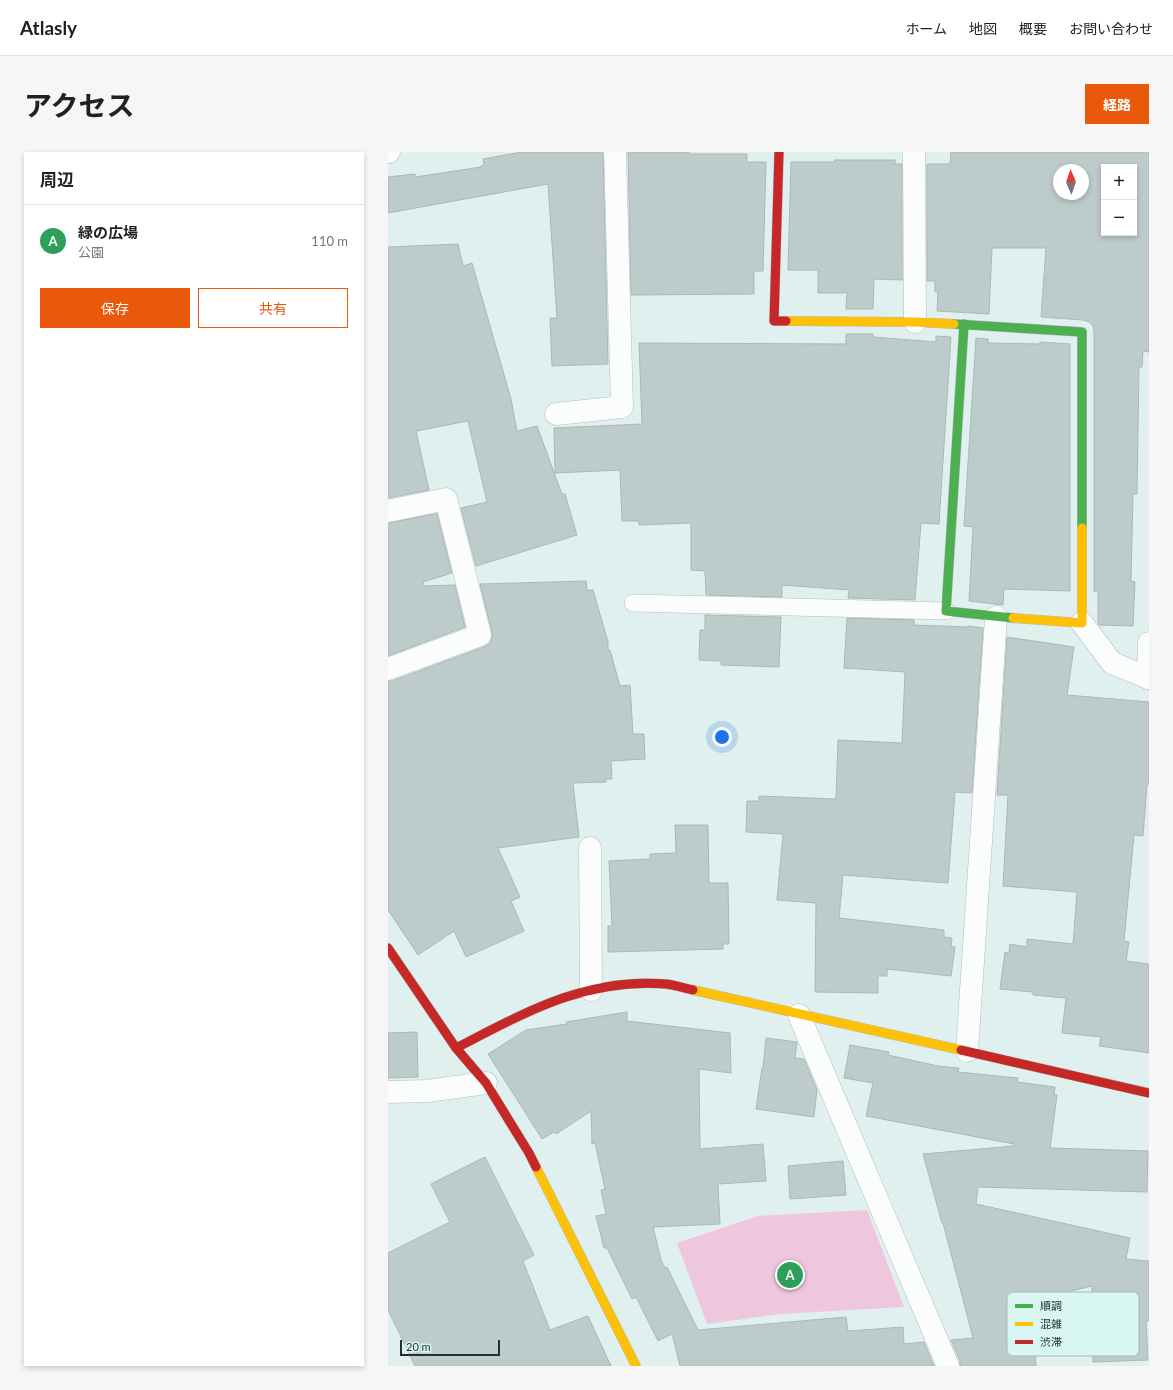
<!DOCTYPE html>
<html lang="ja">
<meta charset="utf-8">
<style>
:root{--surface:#fff;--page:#f6f6f6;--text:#202124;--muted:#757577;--line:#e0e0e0;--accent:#ea580c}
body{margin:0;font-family:Lato,"Noto Sans JP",sans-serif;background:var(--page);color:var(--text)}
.controls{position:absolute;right:12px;top:12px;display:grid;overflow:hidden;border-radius:0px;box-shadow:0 2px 6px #0003}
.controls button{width:36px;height:36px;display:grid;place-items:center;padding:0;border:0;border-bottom:1px solid var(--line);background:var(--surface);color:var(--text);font:20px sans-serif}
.compass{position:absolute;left:665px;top:12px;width:36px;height:36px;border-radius:50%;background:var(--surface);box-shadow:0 2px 6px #0003;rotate:358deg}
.scale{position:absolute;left:12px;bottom:10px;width:100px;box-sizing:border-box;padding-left:4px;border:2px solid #24302f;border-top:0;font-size:11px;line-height:14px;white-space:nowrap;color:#24302f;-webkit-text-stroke:3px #d8f7f3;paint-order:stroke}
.you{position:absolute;left:334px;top:585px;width:14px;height:14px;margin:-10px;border:3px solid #fff;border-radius:50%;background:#1a73e8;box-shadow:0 0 0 6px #1a73e833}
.badge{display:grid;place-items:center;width:26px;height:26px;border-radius:50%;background:var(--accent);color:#fff;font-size:13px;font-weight:700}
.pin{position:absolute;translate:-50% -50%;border:2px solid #fff;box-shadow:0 1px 4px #0006}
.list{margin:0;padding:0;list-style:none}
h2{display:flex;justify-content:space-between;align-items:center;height:52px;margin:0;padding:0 16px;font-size:17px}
h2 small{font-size:13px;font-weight:400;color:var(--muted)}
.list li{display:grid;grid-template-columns:26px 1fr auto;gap:12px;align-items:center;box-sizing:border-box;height:72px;padding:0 16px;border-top:1px solid var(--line)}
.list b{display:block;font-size:15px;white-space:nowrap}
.list p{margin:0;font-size:13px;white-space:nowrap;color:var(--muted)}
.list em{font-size:13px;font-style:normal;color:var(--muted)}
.actions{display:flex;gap:8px;padding:12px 16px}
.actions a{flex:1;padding:9px 0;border:1px solid var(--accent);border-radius:0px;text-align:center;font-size:14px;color:var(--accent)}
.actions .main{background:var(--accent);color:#fff}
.map{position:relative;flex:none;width:761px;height:1214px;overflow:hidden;border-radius:0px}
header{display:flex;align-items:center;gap:24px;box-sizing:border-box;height:56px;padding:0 20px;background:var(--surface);border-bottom:1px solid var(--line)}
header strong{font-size:19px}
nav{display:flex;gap:22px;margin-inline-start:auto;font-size:14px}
.intro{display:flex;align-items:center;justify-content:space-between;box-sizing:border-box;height:96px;padding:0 24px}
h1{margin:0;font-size:28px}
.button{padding:10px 18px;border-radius:0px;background:var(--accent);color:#fff;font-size:14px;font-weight:700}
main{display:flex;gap:24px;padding:0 24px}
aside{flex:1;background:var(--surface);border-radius:0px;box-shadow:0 2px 6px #0003}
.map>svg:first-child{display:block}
.green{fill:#eec7de}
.building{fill:#bdcbca;stroke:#abb8b7;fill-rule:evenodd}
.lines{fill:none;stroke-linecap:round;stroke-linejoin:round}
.lane-casing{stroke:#b2c0be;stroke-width:18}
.street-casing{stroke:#b2c0be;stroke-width:23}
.fast-casing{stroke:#b2c0be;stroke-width:10}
.slow-casing{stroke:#b2c0be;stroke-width:10}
.jam-casing{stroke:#b2c0be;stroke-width:10}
.lane{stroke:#fafdfc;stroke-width:17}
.street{stroke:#fafdfc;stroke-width:22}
.fast{stroke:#4caf50;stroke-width:9}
.slow{stroke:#ffc107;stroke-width:9}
.jam{stroke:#c62828;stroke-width:9}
.key{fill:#d8f7f3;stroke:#a2bbb8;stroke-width:1}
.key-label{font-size:11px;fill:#24302f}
</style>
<header>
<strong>Atlasly</strong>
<nav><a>ホーム</a><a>地図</a><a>概要</a><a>お問い合わせ</a></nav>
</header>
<div class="intro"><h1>アクセス</h1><a class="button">経路</a></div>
<main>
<aside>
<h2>周辺<small></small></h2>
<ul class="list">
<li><span class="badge" style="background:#2e9e5b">A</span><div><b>緑の広場</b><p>公園</p></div><em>110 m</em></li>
</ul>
<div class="actions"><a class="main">保存</a><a>共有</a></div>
</aside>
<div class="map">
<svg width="761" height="1214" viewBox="0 0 761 1214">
<rect width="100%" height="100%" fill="#dff0ee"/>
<path class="green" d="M479,1058l37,97 -124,7 -73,10 -30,-81 81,-27z"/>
<g class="building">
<path d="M134,0h81l5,212 -56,2 -2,-48h7l-9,-134 -160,29v-36l27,-3v3l66,-10v-1l3,-1 -1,-6z"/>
<path d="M240,0h61v2h58v8h19l-3,109h-9v23l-123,1z"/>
<path d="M563,0h198v200l-6,-1 -1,16h-3l-2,127h-4l-2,87 4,1 -2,44 -34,-1 -1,-2v-31l-4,-1v-259l-1,-6 -4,-4 -6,-2 -42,-3 5,-69h-54l-3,66 -52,-3 1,-19h-3v-11h-8v-117h23zM716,15h30v66h-30zM671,18h24v24h-24z"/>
<path d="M446,8h61v4h7v116l-28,-1 -1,30h-27l1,-16h-29v-23h-30l3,-108h43z"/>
<path d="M70,92l5,22 9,-3 39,136 6,32 20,-5 25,68h3l12,41 -101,31 -15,-58 26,-6 -19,-81 -52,10 13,59 -41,8v-251z"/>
<path d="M458,182h27v3l63,5v-6l15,1 -12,187 -18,-1 -6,77 -67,-2 1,-8 -67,-5v12l-76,-2 -1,-24 -14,-1v-47l-52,2v-4h-17l-2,-51 -65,3 -1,-45 88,-4 -3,-81 207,1z"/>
<path d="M588,186l12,1v4l52,1v-2l30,2v247l-66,-2 -1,16 -34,-4 4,-74 -9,-1z"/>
<path d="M47,362h2l15,59 -29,9 1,4 31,-1 10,42 -77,29v-133z"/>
<path d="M198,429l1,9h6l15,52v8h2l10,36 10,-1 3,49h11l1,25 -34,2 1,18h-6v3l-33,1 6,54 -81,11 22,49 -9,4 13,30 -58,26 -12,-26 -36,24 -30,-45v-229h4l92,-34 5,-3 3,-6v-6l-12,-48z"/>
<path d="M317,463l76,2 -2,50 -58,-2v-4l-22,-1 1,-30h5z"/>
<path d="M459,466l67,2v5l53,2 1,-1 15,2 -11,165 -17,-1 -7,91 -105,-8 -4,43 105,12v7l8,1 -1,9h4l-4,29 -64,-7v7h-9v17l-63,-1 1,-89 -39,-3 6,-66 -37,-2 1,-31h12v-5l77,3 2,-59 64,3 3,-71 -61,-4z"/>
<path d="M619,485l67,10 -7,48 82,7v82h-2l-4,52 -9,-1 -10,106 5,1 -3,19 23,3v89l-50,-7 2,-9 -39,-4 4,-35 -33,-3v-3l-33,-3 5,-37 4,1 1,-9 17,3v-8l46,5 4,-52 -74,-6 5,-91h-11z"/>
<path d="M287,673h33l1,58h19l1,61h-6v5l-115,3v-26h4l-3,-65 41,-2v-5l26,-1z"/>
<path d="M239,860v9l103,12 1,40 -32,-4 1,80 63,-5 3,37 -48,3 2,40 -67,3 8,33 4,8 2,-1 31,63 148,-13 2,14 55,-4 1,17 20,-2 10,24h-254l-8,-32 -14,7 -22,-44 -4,2 -25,-51h-3l-8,-32 10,-2 -5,-24 4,-1 -10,-46 -3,1 -1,-33 -35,23 -2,-2 -12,7 -54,-85 38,-24 41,-6 -1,-2z"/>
<path d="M29,880l1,45 -30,1v-45z"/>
<path d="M378,886l31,4 -2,16 9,1 13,31 -3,27 -58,-8 6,-41h1z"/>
<path d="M462,893l39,7 -1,3 50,11 21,2 -1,4 60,6 -1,4 38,5 -1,8h3l-7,53 98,3 -1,41 -169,-5 -2,17 154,34 -4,21 23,2v60h-3l2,39 -55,2 -1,-76 -61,15 5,65h-76v-5l-9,-21 22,-2 -30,-115h-1l-19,-69 91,-8v-2l-148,-28 7,-33 -29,-5z"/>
<path d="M97,1005l49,98 -11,6 27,69 38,-14 23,50h-196l-27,-56v-57l62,-31 -19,-38z"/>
<path d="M455,1009l3,34 -56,4 -2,-33z"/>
</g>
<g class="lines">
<defs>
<path id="lane" d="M245,451l313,8"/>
<g id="street">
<path d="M0,0h1"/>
<path d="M526,0l1,170"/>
<path d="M168,262l66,-7 -7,-255"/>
<path d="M0,359l58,-12 34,136 -92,34"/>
<path d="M694,471l30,40 37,15"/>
<path d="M760,526l1,-35"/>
<path d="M202,696l1,142"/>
<path d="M411,863l149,351"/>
<path d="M579,899l29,-434"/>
<path d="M0,940l39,-1 59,-8"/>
</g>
<g id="fast">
<path d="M566,172l128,8v196"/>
<path d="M576,172l-18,287 67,7"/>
</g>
<g id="slow">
<path d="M398,169l129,1 39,2"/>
<path d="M625,466l69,5v-95"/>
<path d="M305,838l268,60"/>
<path d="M148,1015l100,199"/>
</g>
<g id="jam">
<path d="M391,0l-5,169h12"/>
<path d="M0,796l68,100 30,35 43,70 7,14"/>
<path d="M68,896c68,-35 131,-71 210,-64 9,1 18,4 27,6"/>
<path d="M573,898l188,43"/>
</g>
</defs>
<use href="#lane" class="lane-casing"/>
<use href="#street" class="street-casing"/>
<use href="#fast" class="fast-casing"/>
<use href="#slow" class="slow-casing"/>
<use href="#jam" class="jam-casing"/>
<use href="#lane" class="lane"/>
<use href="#street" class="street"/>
<use href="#fast" class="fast"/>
<use href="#slow" class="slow"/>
<use href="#jam" class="jam"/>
</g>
<rect x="619" y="1140" width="132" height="64" rx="6" class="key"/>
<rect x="627" y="1152" width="18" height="4" fill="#4caf50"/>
<rect x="627" y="1170" width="18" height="4" fill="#ffc107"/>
<rect x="627" y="1188" width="18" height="4" fill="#c62828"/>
<g class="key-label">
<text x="652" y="1158">順調</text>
<text x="652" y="1176">混雑</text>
<text x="652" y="1194">渋滞</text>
</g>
</svg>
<div class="controls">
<button>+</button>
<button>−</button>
</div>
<svg class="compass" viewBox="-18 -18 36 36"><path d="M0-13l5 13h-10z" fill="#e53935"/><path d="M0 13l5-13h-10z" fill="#757577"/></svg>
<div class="scale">20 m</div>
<div class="you"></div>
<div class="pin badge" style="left:402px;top:1123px;background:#2e9e5b">A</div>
</div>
</main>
